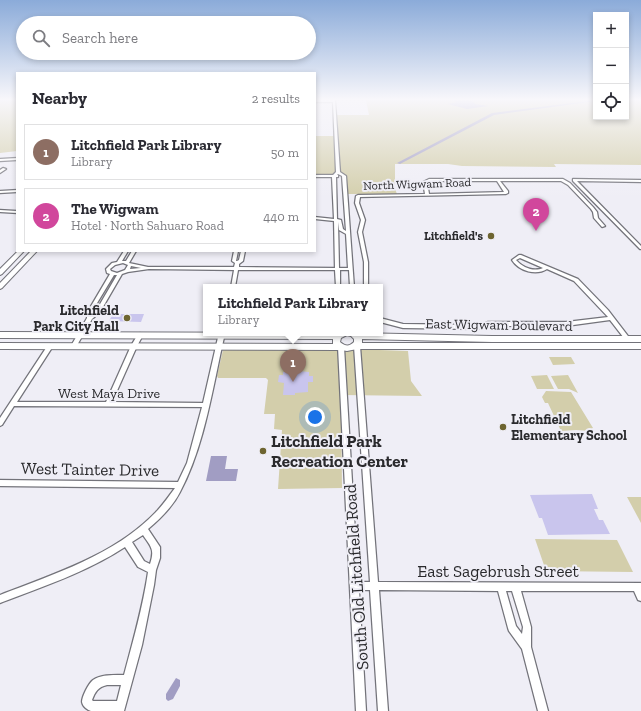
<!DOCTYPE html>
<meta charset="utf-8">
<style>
:root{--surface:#fff;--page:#f7f7f7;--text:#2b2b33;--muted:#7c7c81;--line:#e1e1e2;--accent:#6d6430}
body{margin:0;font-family:"Zilla Slab",serif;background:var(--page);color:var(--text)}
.controls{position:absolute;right:12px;top:12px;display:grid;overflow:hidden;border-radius:0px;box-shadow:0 2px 6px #0003}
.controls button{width:36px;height:36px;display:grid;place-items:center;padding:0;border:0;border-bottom:1px solid var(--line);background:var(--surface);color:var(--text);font:20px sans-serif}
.you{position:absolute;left:315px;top:417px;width:14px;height:14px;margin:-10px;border:3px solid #fff;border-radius:50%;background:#1a73e8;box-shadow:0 0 0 6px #1a73e833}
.badge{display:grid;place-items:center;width:26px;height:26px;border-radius:50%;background:var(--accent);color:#fff;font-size:13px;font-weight:700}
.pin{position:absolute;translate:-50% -33px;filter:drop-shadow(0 1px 2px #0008)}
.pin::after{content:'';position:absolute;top:21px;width:14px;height:12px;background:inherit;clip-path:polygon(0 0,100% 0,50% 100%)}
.popup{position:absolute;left:203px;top:284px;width:180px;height:52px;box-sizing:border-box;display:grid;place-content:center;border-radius:0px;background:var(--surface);filter:drop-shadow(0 1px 3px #0005);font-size:13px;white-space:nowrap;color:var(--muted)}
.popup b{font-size:15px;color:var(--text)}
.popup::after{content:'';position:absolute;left:50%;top:100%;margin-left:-8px;border:8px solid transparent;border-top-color:var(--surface)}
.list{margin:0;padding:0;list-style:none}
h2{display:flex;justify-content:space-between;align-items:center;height:52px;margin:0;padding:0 16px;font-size:17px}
h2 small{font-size:13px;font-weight:400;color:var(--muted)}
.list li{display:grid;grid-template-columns:26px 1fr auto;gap:12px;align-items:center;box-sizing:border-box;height:56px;margin:0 8px 8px;padding:0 8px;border:1px solid var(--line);border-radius:0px}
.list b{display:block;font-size:15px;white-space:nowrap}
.list p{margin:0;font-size:13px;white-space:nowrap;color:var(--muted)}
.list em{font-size:13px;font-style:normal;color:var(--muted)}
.icon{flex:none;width:22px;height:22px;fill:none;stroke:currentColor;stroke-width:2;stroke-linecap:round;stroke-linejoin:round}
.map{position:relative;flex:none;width:641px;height:711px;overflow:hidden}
.search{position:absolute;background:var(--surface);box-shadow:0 2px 6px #0003;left:16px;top:16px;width:300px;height:44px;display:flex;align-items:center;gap:10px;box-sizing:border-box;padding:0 14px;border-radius:22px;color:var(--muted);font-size:15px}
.panel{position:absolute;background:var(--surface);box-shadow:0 2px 6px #0003;left:16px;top:72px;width:300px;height:180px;border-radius:0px}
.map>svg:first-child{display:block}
.green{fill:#d3ceab}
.water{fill:#a19dc3}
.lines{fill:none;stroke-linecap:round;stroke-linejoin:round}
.stream{stroke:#a19dc3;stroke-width:1}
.canal{fill:#a19dc3;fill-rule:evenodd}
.building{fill:#c9c5ed}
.street-casing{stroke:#73737a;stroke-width:2.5}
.secondary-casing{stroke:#73737a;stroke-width:2}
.street{fill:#fff;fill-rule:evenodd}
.secondary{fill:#fff;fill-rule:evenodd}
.poi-dot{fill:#6d6430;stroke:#efeef6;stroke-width:1.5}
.labels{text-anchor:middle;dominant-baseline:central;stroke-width:4;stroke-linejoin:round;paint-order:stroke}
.far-street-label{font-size:12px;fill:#2a2a2d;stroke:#efeef6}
.far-poi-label{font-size:12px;font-weight:bold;fill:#2a2a2d;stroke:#efeef6;text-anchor:end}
.poi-label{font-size:14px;font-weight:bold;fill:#2a2a2d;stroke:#efeef6;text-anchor:end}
.street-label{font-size:14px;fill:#2a2a2d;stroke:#efeef6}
.near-poi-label{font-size:17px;font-weight:bold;fill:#2a2a2d;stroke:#efeef6;text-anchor:start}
.near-street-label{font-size:17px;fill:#2a2a2d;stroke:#efeef6}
</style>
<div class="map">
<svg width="641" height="711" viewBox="0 0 641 711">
<rect width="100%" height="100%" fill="#efeef6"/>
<g class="green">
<path d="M0,100h17v51l-17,2z"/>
<path d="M366,100h230v17h30v-17h15v65l-87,-1 2,3 -94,-1 -14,-2h-53v25l2,5h-50l-1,-19h-31v-39h21l-1,-21h34z"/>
<path d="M226,348h145l9,2 28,1 3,30 11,15 -81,-1 1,93 -64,1 4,-59 -8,-1 1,-15h-11l4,-34 -2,-2h-48l-1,-2 6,-26z"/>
<path d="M549,357h22l4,7 -22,1z"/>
<path d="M547,375l7,14h-17l-6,-13z"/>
<path d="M568,375l10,18 -9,-4h-11l-7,-13z"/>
<path d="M546,391l25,1 22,36 -2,1v2l-15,-1 -15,1 -13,-28h-3l-3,-6z"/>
<path d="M627,497h14v26z"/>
<path d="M535,539l82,1 16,32 -87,-1z"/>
</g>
<g class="water">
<path d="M454,100c7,0 18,-2 21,4l13,2 -21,3 -19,-5 8,-2z"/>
<path d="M211,456h16l-2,13h13l-2,12h-30z"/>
<path d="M176,678l4,2v6l-7,13 -5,2 -2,-2v-5z"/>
</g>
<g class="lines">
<path class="stream" d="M0,101l6,-1"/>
<path class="canal" d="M596,100v1l-102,14 -94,49 -3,-1 95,-50z"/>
</g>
<g class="building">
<path d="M113,314h31l-3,8 -32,-1z"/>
<path d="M288,370l21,2v4h4v6h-5v10l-13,1v2h-12l1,-12 -6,-1 1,-7h4v-3h5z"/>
<path d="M592,494l6,15h-4l5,11h4l7,14 -62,1 -6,-17h-3l-9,-23z"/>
</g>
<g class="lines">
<defs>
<g id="street">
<path d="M315,100h20l5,72 6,4 8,111h-4l-1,-17h-9v17h-4l-1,-17h-97l-3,17h-4l3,-17 -85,-1 -21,3 -6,2 -22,38 -8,7 -16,28h-4l-1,-1 16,-28v-5l23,-39 -3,-1 -1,-4 6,-6 5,-1 7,-11h4l-6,10h4l6,-10h4l-7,12 19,4h86l1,-4 -3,-2 2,-10h4l-2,10h1l2,-1 2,-9h4l-2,10 -4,3v3l96,1 -1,-47 -19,-2v-2l19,2 -2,-42h-17v-2h18l3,-3 -3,-70h-18zM338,174l4,2 4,55 -3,-2 -2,-9 -4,-1 -1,-42h2v-2h-1zM338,222l1,8 7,4 2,34h-9zM123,263l5,2 -3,5 -8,3 -6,-2 -1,-2 5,-4zM131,266l10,2 -11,1zM114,275h3l-21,36 -4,3 -1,-1z"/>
<path d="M17,158v2l-17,1v-2z"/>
<path d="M3,168l3,1 -6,4v-3z"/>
<path d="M429,179h134l7,4 23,24 4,5 1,6 7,8 -3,1 -8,-9 -1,-6 -2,-3 -23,-24 -7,-4h-61l8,10v2l-2,1 -146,3 -1,6 6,17 -3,12 6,30v25h-4v-25l-6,-30 3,-12 -6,-17 1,-7 2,-1 67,-1 -2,-12zM430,181h67l7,11 -75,2 -2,-12z"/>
<path d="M573,179l68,1v2l-64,-1 64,65v3h-1l-67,-68z"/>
<path d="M17,190v2l-17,1v-2z"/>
<path d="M0,210l17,1v2l-17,-1z"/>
<path d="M519,255h2l57,24 30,31 23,30 1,1 -1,1h-4l-17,-22 -44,6h-78l-11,3 -74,-1 -23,-6v-4l23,6 74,1 11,-3h78l42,-5 -34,-36 -27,-12c-11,7 -28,2 -35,-9zM520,258l23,10c-9,4 -20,0 -27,-8z"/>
<path d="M140,333l3,2 -6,11 -25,56 91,1 16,-70h6c-12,52 -20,112 -45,159 -7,14 -20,27 -32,37l12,18v11l-4,12 -2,15 -12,60 -18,66h-33c-3,-1 -8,-4 -9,-9 0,-5 6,-18 11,-22 9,-6 21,-5 31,-5 9,-34 19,-68 24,-103l-10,-5 -13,-20c-38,25 -83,40 -125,56v-8c54,-21 115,-40 156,-83 7,-7 13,-16 19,-24l-175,-2v-6l178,2 9,-19 15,-56 -188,-1 -12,19 -2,1v-8l48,-73 2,-1 3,2 -36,56h89l25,-56 7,-12zM143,535c8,12 12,14 7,29l-6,-3 -12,-19zM107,685h14l-4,16h-24l-1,-1c3,-8 6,-13 15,-15z"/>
<path d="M357,344l3,2 18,236 263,1v18l-3,-1 -4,-9h-113l10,36v20l17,64h-10l-16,-62 -13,-18 -1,-3 -10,-37 -119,-1 9,121h-10l-8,-121h-11l7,121h-10l-18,-364 3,-2 3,2 14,235h12l-16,-236zM506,591h6l11,36 -1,7 -6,-8z"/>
</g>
<g id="secondary">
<path d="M18,251h6l-22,23 -2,1v-6z"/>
<path d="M31,251h6l-35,37 -2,1v-6z"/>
<path d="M0,332l357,1 135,3h149v6h-149l-130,-3v4h279v6h-284l-10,2 -6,-1 -341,-1v-6l333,1v-5l-333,-1zM347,335l4,1 3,3v3c-5,5 -9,4 -14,0l1,-4z"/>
</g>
</defs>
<use href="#street" class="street-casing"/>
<use href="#secondary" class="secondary-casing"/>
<use href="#street" class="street"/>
<use href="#secondary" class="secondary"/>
</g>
<linearGradient id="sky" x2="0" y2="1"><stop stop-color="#8babd9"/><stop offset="0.5" stop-color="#f8f7fb"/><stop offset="1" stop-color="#f8f7fb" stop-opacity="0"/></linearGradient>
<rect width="641" height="199" fill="url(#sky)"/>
<g class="poi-dot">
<circle cx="491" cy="236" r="4"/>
<circle cx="127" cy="318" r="4"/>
<circle cx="503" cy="427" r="4"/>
<circle cx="263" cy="451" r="4"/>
</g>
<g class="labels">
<g class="far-street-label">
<text transform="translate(417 184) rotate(-2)">North Wigwam Road</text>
</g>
<g class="far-poi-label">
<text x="483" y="236">Litchfield's</text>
</g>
<g class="poi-label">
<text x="119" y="310">Litchfield<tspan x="119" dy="16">Park City Hall</tspan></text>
<text x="511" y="419" text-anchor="start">Litchfield<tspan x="511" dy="16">Elementary School</tspan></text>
</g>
<g class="street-label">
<text transform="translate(499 325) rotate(1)">East Wigwam Boulevard</text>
<text x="109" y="393">West Maya Drive</text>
</g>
<g class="near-poi-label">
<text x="271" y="441">Litchfield Park<tspan x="271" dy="20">Recreation Center</tspan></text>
</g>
<g class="near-street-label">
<text transform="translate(90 469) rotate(1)">West Tainter Drive</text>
<text x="498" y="571">East Sagebrush Street</text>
<text transform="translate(356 577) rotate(-94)">South Old Litchfield Road</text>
</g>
</g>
</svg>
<div class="controls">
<button>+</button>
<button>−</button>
<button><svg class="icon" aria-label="locate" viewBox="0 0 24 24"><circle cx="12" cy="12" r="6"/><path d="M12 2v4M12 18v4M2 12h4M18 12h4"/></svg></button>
</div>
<div class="you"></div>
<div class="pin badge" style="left:293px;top:382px;background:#8d6e63">1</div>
<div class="popup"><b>Litchfield Park Library</b>Library</div>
<div class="pin badge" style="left:536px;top:231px;background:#d1479c">2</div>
<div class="search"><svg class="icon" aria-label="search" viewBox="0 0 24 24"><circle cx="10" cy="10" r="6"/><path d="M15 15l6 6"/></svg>Search here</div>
<section class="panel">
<h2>Nearby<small>2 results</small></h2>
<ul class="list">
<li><span class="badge" style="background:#8d6e63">1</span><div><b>Litchfield Park Library</b><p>Library</p></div><em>50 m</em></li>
<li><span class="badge" style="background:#d1479c">2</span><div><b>The Wigwam</b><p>Hotel · North Sahuaro Road</p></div><em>440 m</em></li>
</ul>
</section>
</div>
